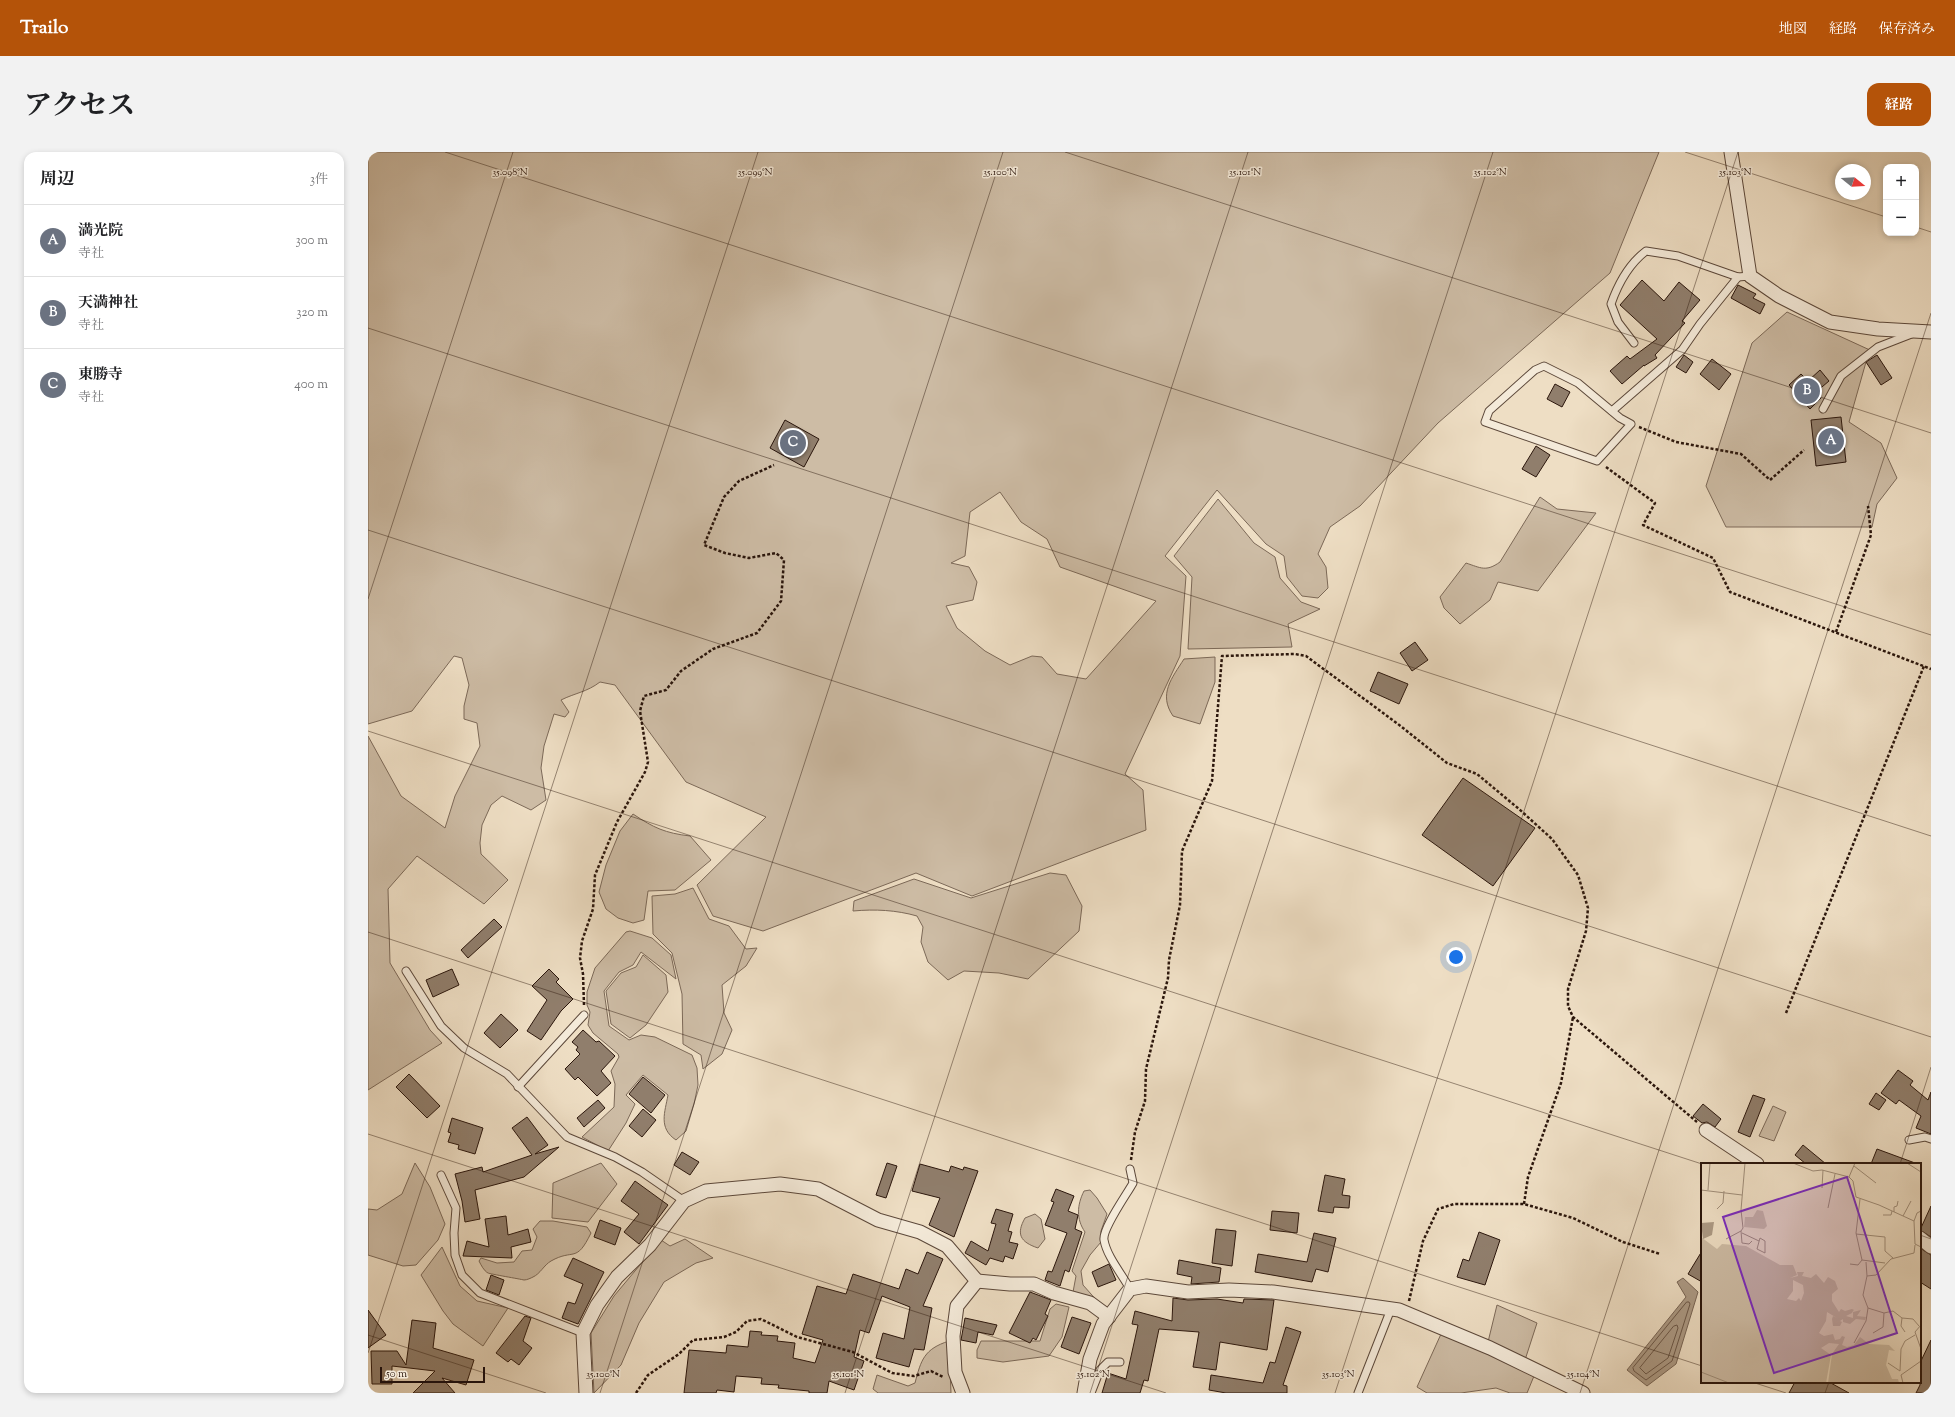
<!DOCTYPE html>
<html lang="ja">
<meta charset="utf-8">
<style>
:root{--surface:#fff;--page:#f2f2f2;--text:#202124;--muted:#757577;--line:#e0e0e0;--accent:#b45309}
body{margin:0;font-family:"Sorts Mill Goudy","Noto Serif JP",serif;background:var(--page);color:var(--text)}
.controls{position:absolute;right:12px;top:12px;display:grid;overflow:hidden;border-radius:8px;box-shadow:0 2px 6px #0003}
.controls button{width:36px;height:36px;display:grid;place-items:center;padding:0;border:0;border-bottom:1px solid var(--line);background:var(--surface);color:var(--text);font:20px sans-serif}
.compass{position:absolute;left:1467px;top:12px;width:36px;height:36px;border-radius:50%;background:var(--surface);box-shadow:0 2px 6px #0003;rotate:108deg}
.scale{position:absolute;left:12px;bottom:10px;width:105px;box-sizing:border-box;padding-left:4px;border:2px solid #2b160c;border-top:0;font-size:11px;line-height:14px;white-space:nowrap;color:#2b160c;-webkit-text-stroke:3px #f4ead9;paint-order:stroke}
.you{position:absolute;left:1088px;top:805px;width:14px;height:14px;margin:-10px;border:3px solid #fff;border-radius:50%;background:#1a73e8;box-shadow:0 0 0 6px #1a73e833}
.badge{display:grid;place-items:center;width:26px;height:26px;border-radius:50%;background:var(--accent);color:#fff;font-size:13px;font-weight:700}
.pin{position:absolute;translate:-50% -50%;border:2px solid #fff;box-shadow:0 1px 4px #0006}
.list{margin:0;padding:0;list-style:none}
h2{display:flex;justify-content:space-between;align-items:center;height:52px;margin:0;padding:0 16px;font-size:17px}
h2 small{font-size:13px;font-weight:400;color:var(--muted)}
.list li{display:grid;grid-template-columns:26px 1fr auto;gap:12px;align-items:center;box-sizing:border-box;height:72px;padding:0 16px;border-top:1px solid var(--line)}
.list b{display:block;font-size:15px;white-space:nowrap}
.list p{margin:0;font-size:13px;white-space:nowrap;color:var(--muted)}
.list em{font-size:13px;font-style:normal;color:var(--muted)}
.map{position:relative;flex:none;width:1563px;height:1241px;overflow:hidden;border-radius:12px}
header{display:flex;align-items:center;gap:24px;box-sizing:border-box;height:56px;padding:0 20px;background:var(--accent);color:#fff}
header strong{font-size:19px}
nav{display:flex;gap:22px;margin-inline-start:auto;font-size:14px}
.intro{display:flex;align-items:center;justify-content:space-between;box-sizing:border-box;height:96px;padding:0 24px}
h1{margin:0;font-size:28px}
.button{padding:10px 18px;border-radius:12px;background:var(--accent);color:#fff;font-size:14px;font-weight:700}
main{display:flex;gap:24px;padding:0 24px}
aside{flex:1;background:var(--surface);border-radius:12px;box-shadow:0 2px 6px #0003}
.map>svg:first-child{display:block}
.green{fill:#cdbca5;stroke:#7c6958;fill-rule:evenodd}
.water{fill:#ac9a85;stroke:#786555}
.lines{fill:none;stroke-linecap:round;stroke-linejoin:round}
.shore{stroke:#6c5848;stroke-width:1}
.building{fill:#907e6c;stroke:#2b160c}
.service-casing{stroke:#5c483a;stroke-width:9}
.minor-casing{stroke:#5c483a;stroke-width:15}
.path{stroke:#2b160c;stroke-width:2.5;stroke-dasharray:3 2;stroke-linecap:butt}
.service{stroke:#f4ead9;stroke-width:7}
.minor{stroke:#f4ead9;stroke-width:13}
.ticks{fill:none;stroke:#2b160c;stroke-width:1;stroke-opacity:0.45}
.inset-road{fill:none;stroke:#a08e7a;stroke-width:1}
.view{fill:#7b2cbf;fill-opacity:0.15;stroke:#7b2cbf;stroke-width:2}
.inset-edge{fill:none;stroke:#2b160c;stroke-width:2}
.ticks-label{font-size:10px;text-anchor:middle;fill:#2b160c;stroke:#f4ead9;stroke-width:3;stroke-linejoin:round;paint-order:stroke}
</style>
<header>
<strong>Trailo</strong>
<nav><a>地図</a><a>経路</a><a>保存済み</a></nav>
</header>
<div class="intro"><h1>アクセス</h1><a class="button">経路</a></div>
<main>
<aside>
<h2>周辺<small>3件</small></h2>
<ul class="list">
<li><span class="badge" style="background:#6b7280">A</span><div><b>満光院</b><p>寺社</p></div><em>300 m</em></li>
<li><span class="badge" style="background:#6b7280">B</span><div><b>天満神社</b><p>寺社</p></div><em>320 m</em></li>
<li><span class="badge" style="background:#6b7280">C</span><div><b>東勝寺</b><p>寺社</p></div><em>400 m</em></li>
</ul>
</aside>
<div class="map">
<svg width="1563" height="1241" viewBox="0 0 1563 1241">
<rect width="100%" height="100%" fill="#eedec4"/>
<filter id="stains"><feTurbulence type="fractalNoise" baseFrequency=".005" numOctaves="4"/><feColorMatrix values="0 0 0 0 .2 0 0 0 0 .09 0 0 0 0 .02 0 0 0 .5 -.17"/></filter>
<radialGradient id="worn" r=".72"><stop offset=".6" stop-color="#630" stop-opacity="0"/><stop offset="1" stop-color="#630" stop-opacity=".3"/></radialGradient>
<g class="green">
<path d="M0,0h1291l-49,121 -172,150 -78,83 -30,21 -12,27 8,13 2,21 -10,10 -16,-2 -15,-19 -3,-21 -18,-12 -49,-54 -52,66 21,20 -6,80 -55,118 18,16 3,40 -174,66 -56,-23 -153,58 -50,-15 -16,-31 69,-68 -80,-35 -71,-97 -15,-3c-13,10 -25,11 -39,18l8,12 -4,5 -11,-3 -10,32 -3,22 5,32 -15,10 -29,-14 -11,9 -9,20 -2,18 1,11 27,26 -24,24 -67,-48 -29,33 2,74 40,67 12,13 -74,47v-354l33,60 44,32 10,-32 25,-50 -3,-23 -13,-4v-13l5,-21 -7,-27 -8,-2 -42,55 -44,13zM632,340l21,30 26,17 13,28 96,34 -70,78 -29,-5 -15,-17 -10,-1 -22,9 -25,-14 -28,-23 -11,-22 27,-6 4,-18 -8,-15 -18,-4 14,-7 5,-44z"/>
<path d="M1419,160l85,39 -6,11 -17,60 32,21 16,35 -20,26 -5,23h-146l-20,-41 46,-143z"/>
<path d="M1172,345l17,12 39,4 -58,78 -40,-9 -8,18 -30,24 -16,-16 -4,-11 26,-34c15,5 20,9 34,-1z"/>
<path d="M850,347l36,44 21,14 5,21 21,24 19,7 -32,15 4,23 -104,2 4,-72 -18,-21z"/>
<path d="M847,505v25l-15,42 -27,-8c-15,-22 -1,-38 11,-57z"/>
<path d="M265,662c21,14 32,19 57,22l21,24 -36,30 -27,1 -4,29 -11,3 -15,-5 -12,-9 -7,-17 7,-27 14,-34z"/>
<path d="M682,721l16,2 16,31 -3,25 -51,48 -29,-6 -35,-2 -16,9 -20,-18 -7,-20 2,-15 -6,-11c-21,-6 -42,-7 -64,-5l1,-10 60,-22 57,19z"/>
<path d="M325,736l16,31 20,7 17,23 11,-1 -11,18 -24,19 2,28 8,17 -10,24 -19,15 -2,-14 -18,-11 -1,-50 -10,-41 -19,-19 -1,-38 23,-2z"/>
<path d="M262,779l22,7 19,17 5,24 -35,-27 -8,13 -14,7 -15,19 5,35 20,14 12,-5 14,2 37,18 5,13 1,17 -4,19 -8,27 -10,9c-18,-12 -11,-28 -8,-45l-25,-20 -17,20 9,9 -9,19 -18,28 -26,-14 32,-30 1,-23 -4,-13 8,-14 -1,-3 -25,-21 -5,-8 2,-13 -3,-7v-13l8,-24 31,-36z"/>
<path d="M275,803l23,20 2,17 -22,33 -16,13 -19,-14 -5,-33 15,-18 15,-6z"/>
<path d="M1405,954l13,6 -12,29 -15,-5z"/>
<path d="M47,1011l15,24 15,37 -7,16 -22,25 -13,1 -35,-11v-46l9,1 25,-16z"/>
<path d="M233,1011l16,21 -29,38 -36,-4 1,-35z"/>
<path d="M722,1038l7,8 10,16 -6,17v11l-11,13 -9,16 2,14 16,18 -19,-7 -7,-4 3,-16 -4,-5 13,-39c-9,-13 -8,-27 -1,-41z"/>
<path d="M667,1062l6,5 4,20 -7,9c-18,-6 -22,-14 -13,-30z"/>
<path d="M172,1069h13l34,6 4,6c-15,31 -17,15 -40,28 -7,4 -11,13 -18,16 -2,1 -6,3 -9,3 -4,-1 -34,-6 -36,-7 -4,-2 -7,-8 -9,-12l2,-3 16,5 17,-1 8,-11 10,-1 5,-13 -4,-8z"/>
<path d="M317,1087l28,19 -17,5 -32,19 -25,41 -18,42 -27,28 -3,-60 23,-37 47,-56 9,6z"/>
<path d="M74,1095l18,39 17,15 31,7 -25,38 -30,-22 -10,-13 -22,-36z"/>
<path d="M688,1152l13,3 -7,30 -13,19 -46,6 -26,-4v-8l4,-9h59l10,-32z"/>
<path d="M1129,1153l40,18 -12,37 -37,-18z"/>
<path d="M1073,1182l37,14 56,28 -7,17h-17l-14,-5 -35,5h-34l-10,-6z"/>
<path d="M581,1189l2,52h-73l-5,-4 4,-14 31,11 7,-3c6,-23 9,-34 34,-42z"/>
</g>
<path class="water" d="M1315,1126l15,14 -22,72 -29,22 -20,-16 59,-73 -9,-15z"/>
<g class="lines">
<g class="shore">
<path d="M1319,1150h2l1,2 -18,57 -26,19 -12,-9 -1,-3z"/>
<path d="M1306,1174l3,-1 1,3 -10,30 -22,16 -6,-6z"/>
</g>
</g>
<g class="building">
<path d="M1274,128l22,21 15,-19 21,18 -18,21 3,2 -30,32 2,3 -13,8v-1l-22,19 -12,-13 17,-15 3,3 27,-20 -37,-34z"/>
<path d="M1370,133l18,9 -3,4 12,6 -5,10 -29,-16z"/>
<path d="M1316,203l9,7 -7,11 -10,-6z"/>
<path d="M1509,203l15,23 -11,7 -15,-23z"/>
<path d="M1344,207l19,15 -12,16 -19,-16z"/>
<path d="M1452,218l9,11 -13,11 5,6 -11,11 -21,-24 12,-11 7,7z"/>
<path d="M1187,232l15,8 -8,15 -15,-8z"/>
<path d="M1473,265l5,45 -30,4 -5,-46z"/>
<path d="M417,268l34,19 -15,28 -34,-19z"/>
<path d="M1168,294l14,9 -14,22 -14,-8z"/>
<path d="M1047,490l13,18 -16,11 -12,-18z"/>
<path d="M1010,520l30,12 -9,20 -29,-13z"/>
<path d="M1095,626l72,50 -42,58 -71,-51z"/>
<path d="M126,767l8,8 -34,31 -7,-8z"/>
<path d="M84,817l7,16 -26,12 -7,-17z"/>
<path d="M181,817l10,10 -3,3 17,17 -12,12 -20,29 -14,-9 20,-31 -15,-14z"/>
<path d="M133,862l17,16 -18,18 -16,-15z"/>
<path d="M215,878l13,12 3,-1 16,15 -14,15 10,12 -14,13 -19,-19 -3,3 -10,-11 15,-15 -4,-4 2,-3 -6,-5z"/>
<path d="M1530,918l15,11 -3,4 18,15 3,-8v42l-15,-6 5,-12 -22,-16 -3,4 -15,-11z"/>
<path d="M41,922l31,32 -13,12 -31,-31z"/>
<path d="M275,925l22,18 -14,18 -22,-19z"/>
<path d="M1508,941l10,7 -7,10 -10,-6z"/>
<path d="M1385,943l12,4 -15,38 -12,-5z"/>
<path d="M230,948l7,8 -21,19 -7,-9z"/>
<path d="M1335,952l18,15 -6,8 -8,-5 -5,1 -9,-7z"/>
<path d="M275,957l13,11 -14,17 -13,-11z"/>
<path d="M159,965l21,28 -13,9 24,-7 -35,30 -49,13 5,29 -15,3 -3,-21 -7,-27 27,-7 1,5 49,-17 -20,-27z"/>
<path d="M84,966l31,10 -8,26 -17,-5 1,-4 -11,-3 3,-9 -3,-1z"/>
<path d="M1435,993l23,19h-20l-11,-9z"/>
<path d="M1509,997l38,14 -1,1h-43z"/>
<path d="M314,1000l17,10 -9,13 -16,-10z"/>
<path d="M519,1011l10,3 -11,32 -10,-3z"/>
<path d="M552,1012l29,8 2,-6 12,4 1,-3 14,4 -24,66 -25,-12 11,-27 -28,-7z"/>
<path d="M957,1023l20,4 -3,16 8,1 -1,12 -15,-1 -1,6 -15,-2z"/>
<path d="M267,1029l33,24 -29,39 -15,-12 15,-18 -18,-13z"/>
<path d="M688,1037l18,7 -6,15 10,4 -3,14 7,3 -13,40 -4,-2 -5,16 -15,-6 3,-9 4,1 15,-39 -22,-8 9,-23 -3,-1z"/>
<path d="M1563,1054v31l-11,-7z"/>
<path d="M628,1057l17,5 -5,17 4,1 -3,10 9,2 -5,15 -8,-3 -2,6 -13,-4 -4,7 -21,-12 6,-12 17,10 8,-27 -5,-1z"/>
<path d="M904,1059l27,2 -2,20 -27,-3z"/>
<path d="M138,1064l2,19 20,-6 3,13 -20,5 1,11 -49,-2 4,-15 22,6 -4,-28z"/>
<path d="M232,1068l21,8 -6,17 -21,-8z"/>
<path d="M848,1077l20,2 -4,35 -20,-3z"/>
<path d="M1111,1080l21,8 -15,45 -28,-8 6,-18 6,2z"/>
<path d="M946,1081l22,5 -8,34 -12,-3 -4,13 -57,-10 3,-18 49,8z"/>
<path d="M1552,1096l11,7v34l-11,-7z"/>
<path d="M1334,1099v31l-14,-8z"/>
<path d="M559,1100l16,7 -20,47 9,2 -8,42 -10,-1 -5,18 -33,-9 7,-25 21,6 6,-32 -28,-11 -13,37 -9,-3 -6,27 10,4 -10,29 -25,-9 -2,12h-18v-2l-31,-3 1,-3 -18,-1 1,-6 -26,-2 -2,16 -17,-2 -1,3h-32l5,-43 37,3 1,-8 21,2 2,-16 12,1 -1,3 17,1 -1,5 18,2 -2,15 22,5 8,-23 -21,-6 15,-48 29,8 7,-20 46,15 7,-20 12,5z"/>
<path d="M205,1106l31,14 -26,52 -16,-6 6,-16 7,2 8,-20 -19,-8z"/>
<path d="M811,1108l42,8 -2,14 -28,2 1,-7 -15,-3z"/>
<path d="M741,1112l7,16 -18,7 -6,-15z"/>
<path d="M123,1123l13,5 -5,15 -13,-5z"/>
<path d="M662,1140l21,8 -6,14 3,2 -12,24 -3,-2 -3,5 -21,-10z"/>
<path d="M805,1146l15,2 29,-1 26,4 1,-4 30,1 -7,50 -47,-8 -4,28 -23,-3 6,-35 -40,-3 -11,52 -4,-1 -4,13h-38l6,-20 18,6 12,-54 -6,-1 3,-13 37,10z"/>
<path d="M0,1158l18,25 -18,13z"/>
<path d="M157,1164l6,2 -8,23 9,7 -13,17 -8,-6 -3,3 -12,-9z"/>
<path d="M704,1165l19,6 -12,31 -18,-7z"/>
<path d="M597,1166l32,7 -4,10 -15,-3 -2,11 -15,-3z"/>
<path d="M44,1168l24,3 -3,25 41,12 -8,25 -24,-7 13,15h-42l22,-22 -43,-5v18h-20l-1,-33h26l9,14z"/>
<path d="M918,1175l15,5 -18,53 4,1v7h-61l-17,-3 2,-15 52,8 7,-21 5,1z"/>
<path d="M1563,1188v52l-15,1 4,-8v-22z"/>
<path d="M1427,1230h34l20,11h-60z"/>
</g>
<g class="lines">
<defs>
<g id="service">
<path d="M1266,191l-16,-21 -7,-18c7,-20 18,-40 35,-53l32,5 60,21 12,-1"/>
<path d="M1176,214l34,17 42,35 11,6 -34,37 -112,-39 4,-11 46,-41z"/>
<path d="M1455,257l18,-33 37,-29 36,-14"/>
<path d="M1244,259l70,-61 18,-26 38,-47"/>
<path d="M38,819l35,55 23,22 43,26 60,63 48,20 27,15 42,29"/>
<path d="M150,935l66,-72"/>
<path d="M1541,988l16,-3 6,2"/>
<path d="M762,1017l3,14c-6,11 -31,46 -29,57 3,17 18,34 26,49"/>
<path d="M73,1023l15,33 -2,25 1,22 7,20 18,18 103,40"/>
<path d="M723,1241l9,-23 8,-8h12"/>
<path d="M990,1241l33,-84"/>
</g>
<g id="minor">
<path d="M1363,0l19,124 29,20 51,26 48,7 53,3"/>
<path d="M1338,978l51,34"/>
<path d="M1552,1086l11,9"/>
<path d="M609,1129l33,3h24l20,9 36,10 19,14"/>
<path d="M218,1241l-3,-60 14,-28 20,-28 33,-32 34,-44 22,-10 74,-7 38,5 60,31 42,12 27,14 30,35 -20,25 -4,30 2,36 8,21"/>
<path d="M716,1241l6,-34 13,-35 27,-35 16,-3 42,6 41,-2 44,2 126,18 91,38 93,45"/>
</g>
</defs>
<use href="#service" class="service-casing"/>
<use href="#minor" class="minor-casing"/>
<g class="path">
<path d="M1271,275l37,15 65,12 29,26 34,-30"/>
<path d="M1238,315l49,36 -12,22 70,33 17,34 201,77"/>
<path d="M1468,480l35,-97 -3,-29"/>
<path d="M216,853l-1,-31 -3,-16 2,-17 11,-32 2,-34 22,-53 28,-50 3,-10 -8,-51 4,-15 22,-6 15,-19 32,-22 44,-16 24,-32 3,-41 -8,-7 -27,5 -24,-5 -21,-8 20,-48 15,-16 35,-16"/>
<path d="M1418,861l138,-347"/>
<path d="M763,1008l4,-28 10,-31 1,-32 22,-91 1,-18 11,-55 2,-54 30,-70 10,-125 73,-2 11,2 92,68 49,39 30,11 42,35 33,30 26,36 10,33 -2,23 -18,58v17l5,11 124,105"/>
<path d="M1156,1052l4,-27 33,-94 12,-66"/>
<path d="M1041,1149l14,-60 15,-32 16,-5h70l49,14 50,24 37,12"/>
<path d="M268,1241l12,-18 31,-21 14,-14 31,-3 12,-5 11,-11 14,-2 36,18 56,15 39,21 22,3 17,-5 12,6"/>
</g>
<use href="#service" class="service"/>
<use href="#minor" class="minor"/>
</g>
<path class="ticks" d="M77,0l1486,483M697,0l866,281M1317,0l201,65M1548,75l15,5M0,176l1563,508M0,378l1563,507M0,447l145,-447M0,579l1334,433M0,780l1334,434M0,982l798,259M1532,1012l31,-97M1552,1083l11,4M0,1183l178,58M0,1201l390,-1201M1384,1230l34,11M232,1241l403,-1241M477,1241l403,-1241M722,1241l403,-1241M967,1241l403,-1241M1212,1241l351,-1080M1457,1241l4,-11"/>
<g transform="translate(1333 1011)">
<rect width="220" height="220" fill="#eedec4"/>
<path d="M56,47l6,1 4,15 -3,3 -20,-2 1,-10h8zM0,74l16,12 5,-5 24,2 34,19h13l4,10 -7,3 8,-2 -1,-4h7l-2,4 9,2 5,-4 8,9 4,-6 7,4 3,8 -6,5v7l7,11 2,-3 4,2 7,-2 2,1 -1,1 -1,2 -6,3 7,2v-6l8,-2 -4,6 9,1 -1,3 -9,-1 -6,5 -7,-2v-3l-3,2 2,1 -2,4h-7l-1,-7 1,-3 4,2 -10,-6 -1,9 -7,12 5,3 9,-2 2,6 5,-1 2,-3 3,1 -3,8 5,2 7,-2 6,-8 9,7 20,1 6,6 -6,-1 -3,15 6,14h6l1,4h-71l4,-29 7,-10 -10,-1 -8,5 10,7 -5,28h-125zM92,117l10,5 1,8 -3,8 -2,-3 -3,3 -9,-2 6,-8z" fill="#cdbca5" fill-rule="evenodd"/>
<path d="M13,59l-2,13 -9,4 -2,-16z" fill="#ac9a85"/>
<path class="inset-road" d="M92,0l20,8 9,-1 27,7 4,4 3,16 23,8 35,16 1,23 6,3M206,0l14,9M153,3l22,17M148,14l6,-14M121,25l1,-18M0,27l41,5M7,27l2,-27M159,36l-4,34 6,27M127,45l7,-34M16,46l6,-6 1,-12M193,49v-5l3,-1 1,-5M182,52h8l1,-4M202,53l8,-15M213,58l3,-8 4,-2M40,68l1,12 7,1 3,-3M41,70l17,8M155,71l29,3v14l8,7M59,75l5,3v12l-8,-4zM25,76l15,-8 2,-3 -2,-18 4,-47M214,82l-1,8 -23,6 -15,16 -9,1 -4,19 5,13 16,5 9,-2 9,7 11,1 6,7M161,97l23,3M165,99l1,14M149,101l8,1 4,-5M201,155l-1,8 4,6M220,162l-6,7 6,17M172,170l10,-6 1,-14M153,180l12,-22 2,-13M187,200l12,8 1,-22 4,-8 10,-6M0,209l28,11M202,220l-2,-8 20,-14"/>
<path class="view" d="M146,14l50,156 -123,40 -51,-156z"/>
<rect width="220" height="220" class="inset-edge"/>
</g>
<g class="ticks-label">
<text x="142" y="23">35.098°N</text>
<text x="387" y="23">35.099°N</text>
<text x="632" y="23">35.100°N</text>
<text x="877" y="23">35.101°N</text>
<text x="1122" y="23">35.102°N</text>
<text x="1367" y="23">35.103°N</text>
<text x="235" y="1225">35.100°N</text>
<text x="480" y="1225">35.101°N</text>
<text x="725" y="1225">35.102°N</text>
<text x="970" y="1225">35.103°N</text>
<text x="1215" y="1225">35.104°N</text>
</g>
<rect width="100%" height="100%" filter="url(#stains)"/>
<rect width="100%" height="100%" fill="url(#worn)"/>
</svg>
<div class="controls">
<button>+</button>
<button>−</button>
</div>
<svg class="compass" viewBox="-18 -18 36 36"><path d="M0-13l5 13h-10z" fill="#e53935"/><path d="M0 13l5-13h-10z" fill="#757577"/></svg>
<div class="scale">50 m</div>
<div class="you"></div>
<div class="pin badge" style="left:1463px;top:289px;background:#6b7280">A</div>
<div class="pin badge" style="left:1439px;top:239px;background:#6b7280">B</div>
<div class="pin badge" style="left:425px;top:291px;background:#6b7280">C</div>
</div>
</main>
